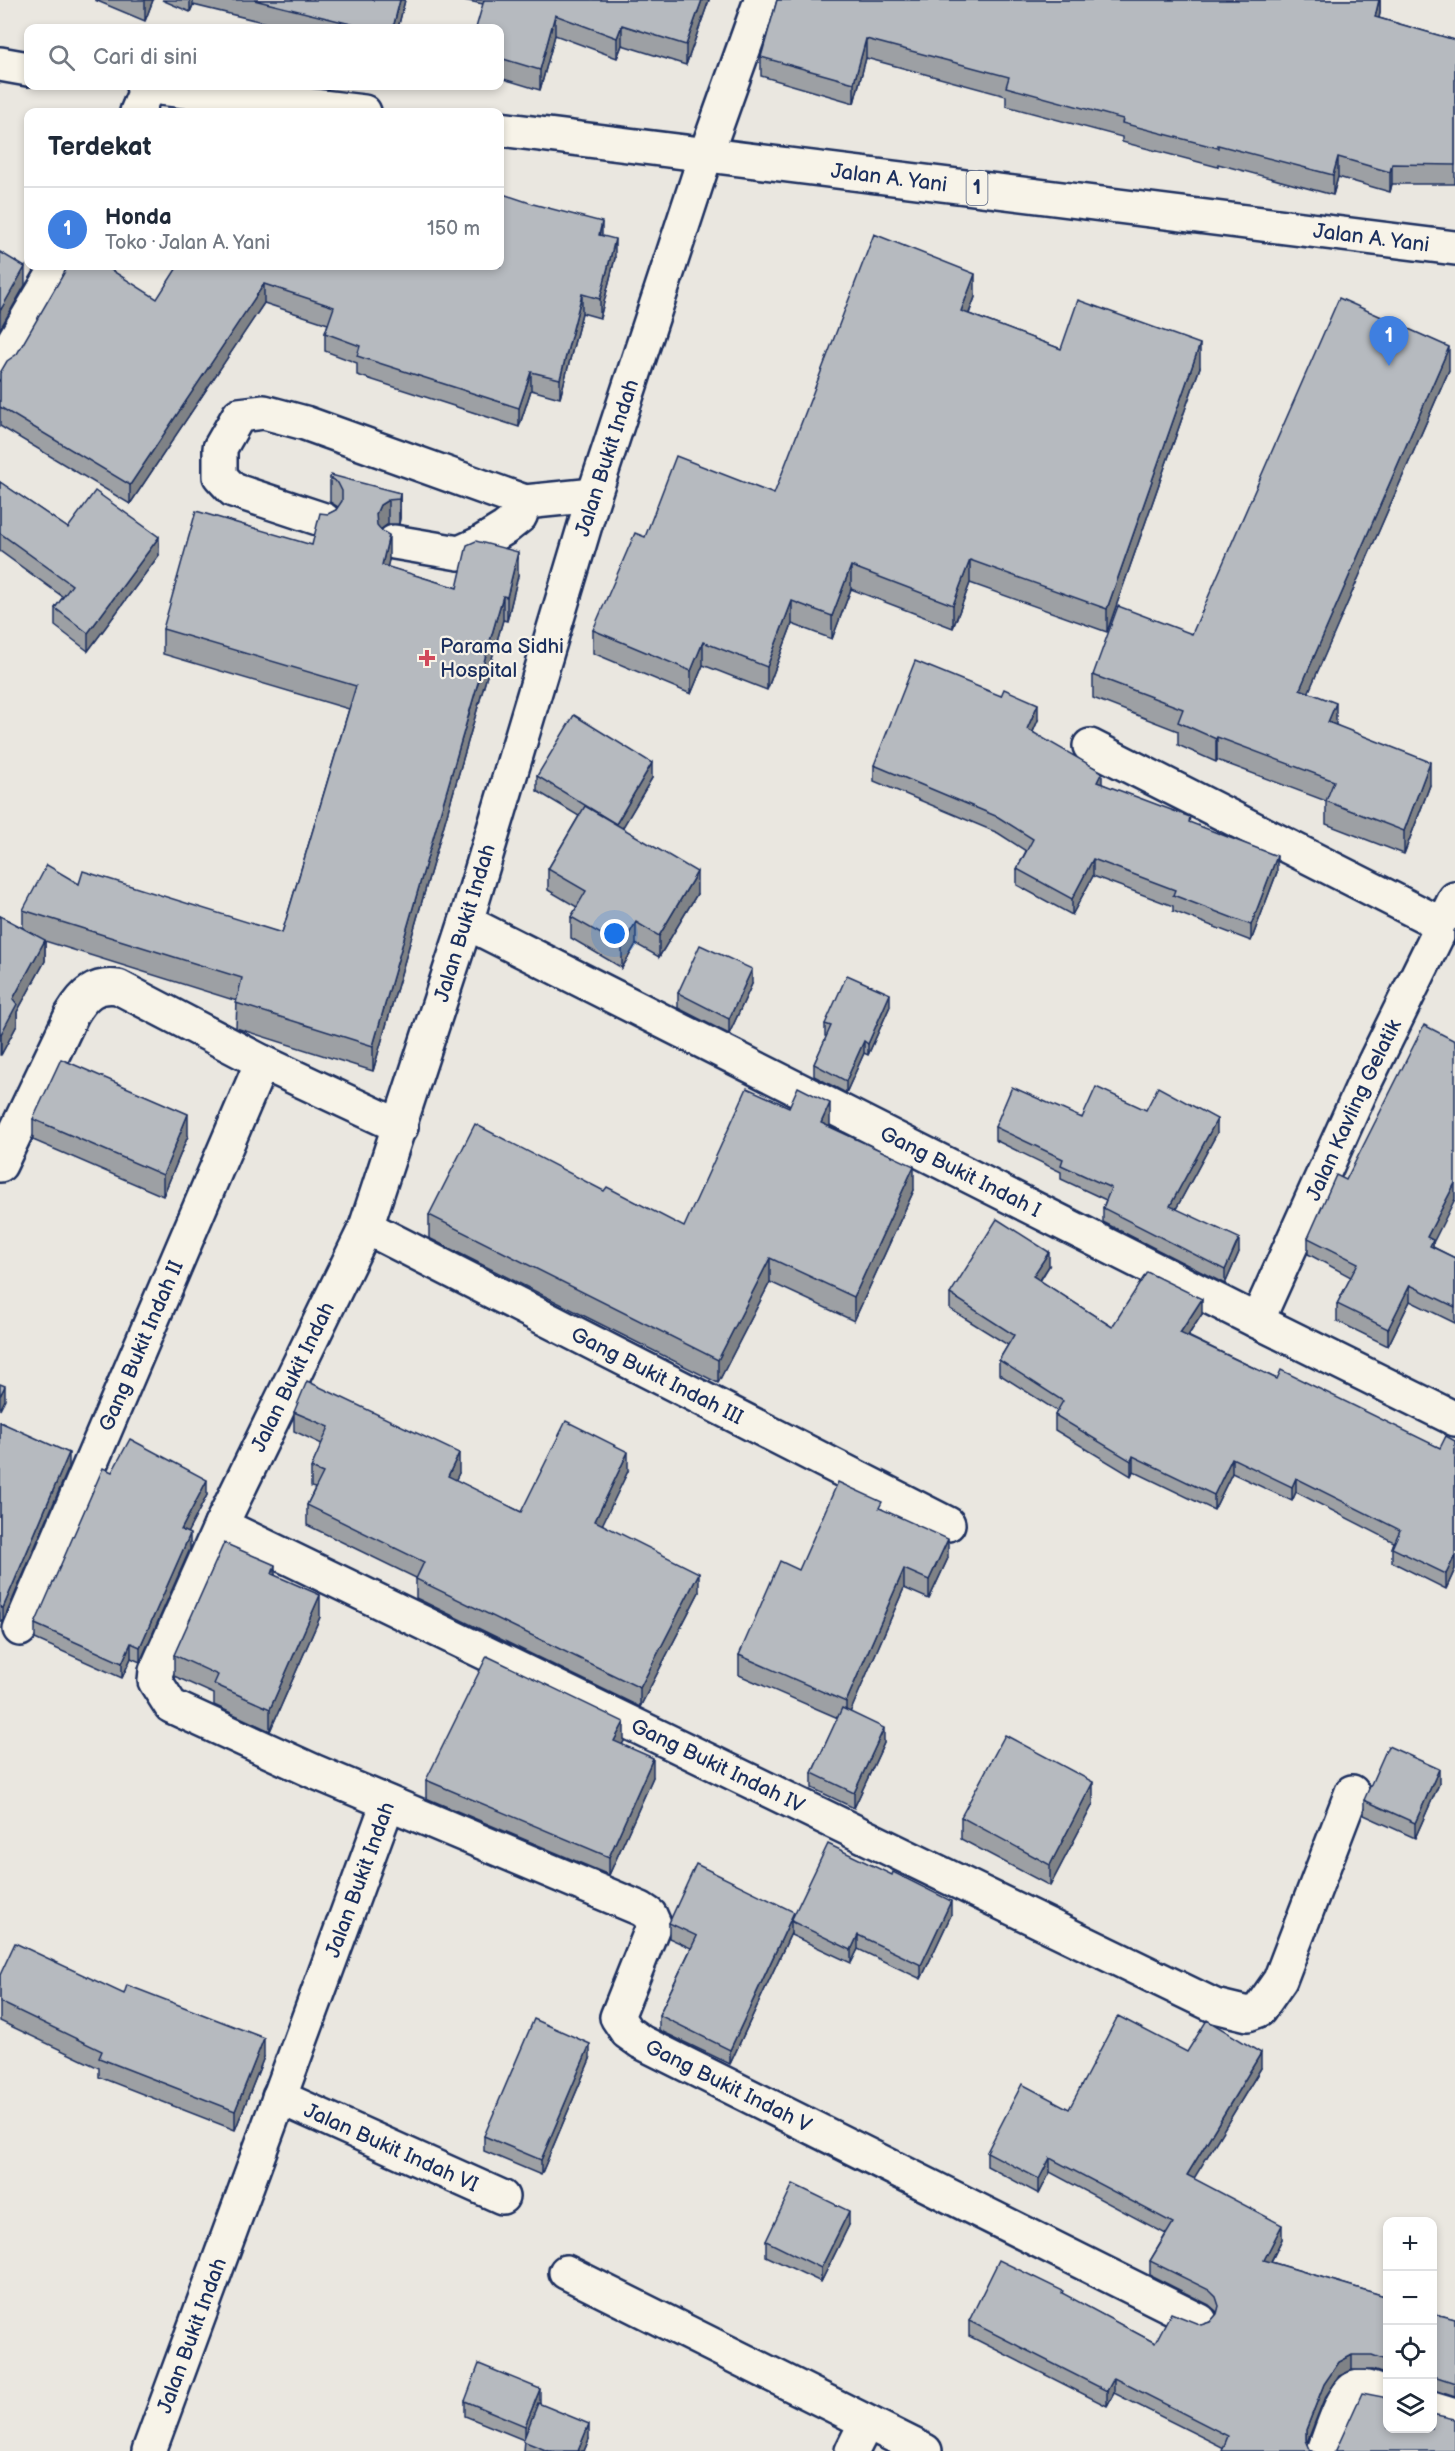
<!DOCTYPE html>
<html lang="id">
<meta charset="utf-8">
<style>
:root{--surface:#fff;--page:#f6f6f7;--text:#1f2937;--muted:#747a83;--line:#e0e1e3;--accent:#0b8043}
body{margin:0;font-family:"Balsamiq Sans",sans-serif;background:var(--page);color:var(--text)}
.controls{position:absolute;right:18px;bottom:18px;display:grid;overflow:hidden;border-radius:12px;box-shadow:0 3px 9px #0003}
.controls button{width:54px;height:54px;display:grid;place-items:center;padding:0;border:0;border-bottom:2px solid var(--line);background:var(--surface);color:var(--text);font:30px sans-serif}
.you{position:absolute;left:615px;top:934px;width:21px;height:21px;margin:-15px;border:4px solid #fff;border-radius:50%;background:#1a73e8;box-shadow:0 0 0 9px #1a73e833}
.badge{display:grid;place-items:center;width:39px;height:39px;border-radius:50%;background:var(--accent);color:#fff;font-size:20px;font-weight:700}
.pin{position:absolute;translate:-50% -50px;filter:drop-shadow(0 2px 3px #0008)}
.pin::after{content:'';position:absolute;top:32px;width:21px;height:18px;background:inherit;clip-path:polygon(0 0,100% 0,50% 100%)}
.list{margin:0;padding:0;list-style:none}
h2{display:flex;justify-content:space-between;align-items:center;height:78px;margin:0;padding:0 24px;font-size:26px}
h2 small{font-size:20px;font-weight:400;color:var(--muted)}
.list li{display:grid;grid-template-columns:39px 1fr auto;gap:18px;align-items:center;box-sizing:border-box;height:84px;padding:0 24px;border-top:2px solid var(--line)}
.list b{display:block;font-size:22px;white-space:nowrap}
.list p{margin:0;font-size:20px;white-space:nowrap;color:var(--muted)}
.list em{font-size:20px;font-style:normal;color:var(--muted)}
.icon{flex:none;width:33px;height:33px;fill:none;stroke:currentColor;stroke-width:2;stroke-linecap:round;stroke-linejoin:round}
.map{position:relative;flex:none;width:1455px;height:2451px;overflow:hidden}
.search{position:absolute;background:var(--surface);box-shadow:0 3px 9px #0003;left:24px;top:24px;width:480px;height:66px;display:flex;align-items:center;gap:15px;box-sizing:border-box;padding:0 21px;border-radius:12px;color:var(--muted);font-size:22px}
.panel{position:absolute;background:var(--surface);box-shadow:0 3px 9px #0003;left:24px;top:108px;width:480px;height:162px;border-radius:12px}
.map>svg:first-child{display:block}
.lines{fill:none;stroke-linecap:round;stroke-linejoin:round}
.minor-casing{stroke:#1b2f5e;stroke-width:38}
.highway-casing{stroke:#1b2f5e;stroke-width:38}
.minor{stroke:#f7f3e8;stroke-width:33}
.highway{stroke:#f7f3e8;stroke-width:33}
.wall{fill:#9da0a4;stroke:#1b2f5e;stroke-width:1.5}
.shaded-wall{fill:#7f8286;stroke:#1b2f5e;stroke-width:1.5}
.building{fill:#b6babf;stroke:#1b2f5e;stroke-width:1.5}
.poi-dot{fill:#d1495b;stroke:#f7f3e8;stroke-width:2}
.labels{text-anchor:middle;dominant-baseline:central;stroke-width:4.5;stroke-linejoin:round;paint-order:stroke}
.shield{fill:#f7f3e8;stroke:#5d6a87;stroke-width:1.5}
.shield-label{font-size:20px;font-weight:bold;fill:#1b2f5e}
.street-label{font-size:21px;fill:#1b2f5e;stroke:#f7f3e8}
.poi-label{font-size:21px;fill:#1b2f5e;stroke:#f7f3e8;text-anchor:start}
</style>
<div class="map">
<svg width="1455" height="2451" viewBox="0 0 1455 2451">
<rect width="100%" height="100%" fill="#eae7e0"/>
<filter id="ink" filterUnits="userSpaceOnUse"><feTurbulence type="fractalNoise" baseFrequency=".0167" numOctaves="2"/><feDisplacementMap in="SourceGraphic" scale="12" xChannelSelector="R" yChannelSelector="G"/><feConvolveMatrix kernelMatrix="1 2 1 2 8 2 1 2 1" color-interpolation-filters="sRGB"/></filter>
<g filter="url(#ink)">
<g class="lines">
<defs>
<g id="minor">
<path id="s1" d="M761,0l-55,154 -112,341 -128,427 -100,305 -145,298 -65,146 -1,10 16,25 142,65 328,138 9,6 4,9 -37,93 10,15 14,10 559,279"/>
<path d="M137,112l11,-26"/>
<path d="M1,363l57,-97"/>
<path d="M324,520l-91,-30 -13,-14v-28l19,-33 25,-3 41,11 220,79 69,-7"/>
<path d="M394,542l65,11 20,-9 26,-16 15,-12 5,-14"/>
<path d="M1090,746l353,179"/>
<path id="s2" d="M466,922l791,399 198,98"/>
<path d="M0,1165l72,-151c12,-20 23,-30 46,-27l144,75 139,65"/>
<path id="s3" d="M366,1227l582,297"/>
<path id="s4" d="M1257,1321l106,-235 92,-187"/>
<path id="s5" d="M221,1525l994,481 33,8 11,-4 21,-30 72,-188"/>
<path id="s6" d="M20,1629l242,-567"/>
<path id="s7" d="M279,2097l223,100"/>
<path d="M566,2272l359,179"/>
<path d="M1432,2409l23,7"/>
<path id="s8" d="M149,2451l239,-648"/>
<path d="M852,2451l14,-28"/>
<path d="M1324,2451c5,-13 19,-59 31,-63 10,-3 23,4 33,7"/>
</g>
<g id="highway">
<path d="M0,64l28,5"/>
<path d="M143,86l221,26"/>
<path id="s9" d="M500,129l955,119"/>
</g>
</defs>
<use href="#minor" class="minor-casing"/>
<use href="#highway" class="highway-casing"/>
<use href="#minor" class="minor"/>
<use href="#highway" class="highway"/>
</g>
<g class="wall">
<path d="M95,0h58l-8,21z"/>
<path d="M162,0h243l-7,28h-111l-94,-23 -3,7z"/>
<path d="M463,0h246l-23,65 -64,-20 -5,13 -62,-23 -15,55 -40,-12v-50l-17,-24z"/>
<path d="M777,0h603v13l-1,5 76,22v144h-63l-2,8 -52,-15 -5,18 -115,-31v3l-96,-25v-5l-116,-31v-10l-140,-38 -12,45 -93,-27v-19z"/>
<path d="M602,236l13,22 -15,60 -18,-5 -22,85 -29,-8 -12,37 -162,-52v-12l-32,-12v-18l3,-9 -64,-21 -134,201 -130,-78v-53l157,-74z"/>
<path d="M975,297l-6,17 92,35 139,18 -93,265 -137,-49 -17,45 -102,-39 -19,50 -40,-15 -25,66 -64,-25 -12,29 -98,-41v-23l52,-93 129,-43z"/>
<path d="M1449,370l-141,323 28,32 94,60 -26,69 -78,-30v-23l-109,-41 -1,2 -38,-17v-14l-85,-33v-23l99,-41z"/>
<path d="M330,478l70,15v25l-1,6h-11l-8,5 9,31 -2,7 70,21 61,-12 -11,45 -4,-1 -130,451 -137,-43 1,-27 -192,-60v20l-28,51v13l-16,30h-1v-139l23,12v-18l56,-26 203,49 67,-224 -186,-55v-25l149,-84 16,-31 8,-4 2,-3 -8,-5z"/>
<path d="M0,482l68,46 91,27 -71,96 -33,-25v-18l8,-11 -63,-46z"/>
<path d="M1038,720l-5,12 69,52 88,39 87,49 -26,69 -78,-30v-5l-80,-30 -21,39 -55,-30v-16l9,-18 -28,-18 -124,-52v-16z"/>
<path d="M537,776l115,2 -30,50 75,66 -38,63 -23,-13 -14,24 -51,-30v-21l6,-10 -29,-17v-21l31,-53 -42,-25z"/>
<path d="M1455,929v16l-1,-1v-13z"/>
<path d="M752,984l-23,50 -51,-26v-15z"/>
<path d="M890,1006l-22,49 -4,-2 -18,40 -32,-17v-12l13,-28h-2v-12z"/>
<path d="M1146,1110l71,23 -41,76 63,43 -14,32 -122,-62v-14l3,-8 -45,-21v-7l-66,-32v-13z"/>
<path d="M33,1119l155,17 -25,60 -130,-56z"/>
<path d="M830,1127l84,63 -60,131 -84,-39 -52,101 -289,-145v-23l255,12z"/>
<path d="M1346,1180l87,63v4l22,11v65l-45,-22 -22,45 -51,-25v-17l14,-27 -43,-23v-16z"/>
<path d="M1049,1266l-9,15 72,46 90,-13 -14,22 89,43 163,69 15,-7v128l-9,20 -54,-27v-14l2,-6 -98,-50 -4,9 -60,-28 -18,37 -81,-39 -2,5 -76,-46v-15l2,-4 -58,-37v-14l9,-15 -58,-36v-15z"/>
<path d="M294,1412l165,61 -4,7 66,32 107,-41 -26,53 97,68 -59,115 -224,-109v-20l-109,-53v-20l8,-17 -4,-1v-19l11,-24 -28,-13z"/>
<path d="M0,1422l69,45 -66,155 -3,-1z"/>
<path d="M112,1472l95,23 -20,38 3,16 -50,113 -9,-4 -9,20 -87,-39v-15z"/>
<path d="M882,1509l66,49 -19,41 -25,-11 -54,124 34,31 -30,65 -42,-20v-15l26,-55 -99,-43v-20l60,-85z"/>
<path d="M275,1575l45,42 -50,114 -56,-26v-11l-40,-18v-21z"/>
<path d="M624,1741l-2,3 31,33 -44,98 -183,-77v-18z"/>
<path d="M1439,1784l-24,54 -51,-23v-15z"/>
<path d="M1093,1804l-43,82 -89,-47v-22z"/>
<path d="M794,1915h157l-30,64 -63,-30 -7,14 -60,-28v-2l-61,131 -71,-34v-15l32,-67 -22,-10v-15z"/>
<path d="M0,1975l124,19 140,63 -29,73 -136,-53v-9l-99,-47z"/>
<path d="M1187,2052l74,16 -68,111 89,60 -11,23 117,35v78l-16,-5h-20l-13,6 -15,23 -17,44 -83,5 -110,-55 -7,13 -138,-70v-15l94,-27 92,49 55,-21 7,-8 -1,-3 -7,-6 -59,-30v-14l16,-27 -116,-62 -11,22 -52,-28v-14l82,-43z"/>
<path d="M590,2059l-49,116 -57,-24v-15z"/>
<path d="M849,2225l-28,57 -55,-26v-15z"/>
<path d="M1432,2313l23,6v78l-18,-6h-5z"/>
<path d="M465,2401l75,3 49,35 -5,12h-61l1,-11 -59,-24z"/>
</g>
<g class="shaded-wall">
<path d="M145,0h8l-8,21z"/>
<path d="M190,0h3v5l-3,7z"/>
<path d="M400,0h5l-7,28h-5z"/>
<path d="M702,0h7l-23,65v-20z"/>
<path d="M1379,0h1v13l-5,23v-19z"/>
<path d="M555,15v20l-15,55v-20z"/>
<path d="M622,25v20l-5,13v-20z"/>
<path d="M866,39v19l-12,45v-20z"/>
<path d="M1338,157v20l-5,18v-20z"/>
<path d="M1392,164v20l-2,8v-20z"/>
<path d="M602,222v19l-3,-6z"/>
<path d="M615,239v19l-15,60v-19z"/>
<path d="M25,267v18l-25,44v-18z"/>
<path d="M975,274v23l-14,37v-23z"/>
<path d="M264,284v19l-134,201v-19z"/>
<path d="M582,294v19l-22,85v-19z"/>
<path d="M1200,344v23l-93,265v-23z"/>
<path d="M1449,347v23l-149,342v-23z"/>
<path d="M531,372v18l-12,37v-19z"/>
<path d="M400,493v25l-1,6v-25z"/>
<path d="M388,500v24l-8,6 -4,8v-24l4,-9z"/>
<path d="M389,535v25l-7,30v-25z"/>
<path d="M159,537v18l-71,96v-18z"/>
<path d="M518,552v24l-11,45v-24z"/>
<path d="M970,560v23l-17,45v-23z"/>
<path d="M851,566v23l-19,50v-23z"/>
<path d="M503,596v24l-130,451v-25z"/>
<path d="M792,601v23l-25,66v-23z"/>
<path d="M703,642v23l-12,29v-23z"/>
<path d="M1336,703v23l-8,-4z"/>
<path d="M1038,704v16l-11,25v-16z"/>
<path d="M1217,737v23l-1,2v-23z"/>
<path d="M1430,762v23l-26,69v-23z"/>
<path d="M652,763v15l-36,61v-15z"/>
<path d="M1102,772v16l-5,-6z"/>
<path d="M1277,856v16l-26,69v-16z"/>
<path d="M1093,859v17l-21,39v-16z"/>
<path d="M697,872v22l-38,63v-21z"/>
<path d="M636,922v22l-14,24v-22z"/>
<path d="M45,940v21l-28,51v13l-16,30v-21l12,-35z"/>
<path d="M752,969v15l-23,50v-15z"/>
<path d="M890,994v12l-22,49v-11z"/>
<path d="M864,1041v12l-18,40v-12z"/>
<path d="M830,1103v24l-9,-4z"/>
<path d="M188,1114v22l-25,60v-21z"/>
<path d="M1217,1119v14l-47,87v-14z"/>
<path d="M914,1166v24l-60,131v-24z"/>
<path d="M1455,1183v16l-22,44v14l-6,-20z"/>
<path d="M1239,1238v14l-14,32v-14z"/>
<path d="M1049,1252v14l-16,25v-15z"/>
<path d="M770,1258v24l-52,101v-23z"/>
<path d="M1410,1285v16l-22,45v-17z"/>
<path d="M1202,1299v15l-22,34v-15z"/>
<path d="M5,1386v14l-5,10v-14z"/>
<path d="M628,1452v19l-33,69v-19z"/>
<path d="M69,1453v14l-66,155v-14z"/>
<path d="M459,1453v20l-11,23v-20z"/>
<path d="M1133,1456v15l-2,5v-15z"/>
<path d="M1232,1458v15l-18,37v-15z"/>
<path d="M1296,1478v14l-4,9v-14z"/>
<path d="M207,1480v15l-26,50v-15z"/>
<path d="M190,1534v15l-50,113v-15z"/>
<path d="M948,1539v19l-19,41v-19z"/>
<path d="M1455,1555v14l-9,20v-15z"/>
<path d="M275,1565v22l-3,-13z"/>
<path d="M904,1569v19l-58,134v-20z"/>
<path d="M699,1573v19l-59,115v-19z"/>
<path d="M320,1595v22l-50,114v-22z"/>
<path d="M131,1643v15l-9,20v-15z"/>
<path d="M624,1722v19l-10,18v-18z"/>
<path d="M884,1728v15l-30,65v-15z"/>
<path d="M653,1758v19l-44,98v-18z"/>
<path d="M1439,1769v15l-24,54v-15z"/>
<path d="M1093,1782v22l-43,82v-21z"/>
<path d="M951,1901v14l-30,64v-14z"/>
<path d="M794,1912v11l-3,-2v12l-61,131v-14z"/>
<path d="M858,1935v14l-7,14v-13z"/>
<path d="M264,2038v19l-29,73v-19z"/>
<path d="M590,2044v15l-49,116v-15z"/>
<path d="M1261,2053v15l-74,122v-15z"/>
<path d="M1050,2158v14l-11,22v-15z"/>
<path d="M849,2211v14l-28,57v-14z"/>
<path d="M1282,2225v14l-18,36v-15z"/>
<path d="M1352,2355v15l-13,6 -15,23 -18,46v6v-21l18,-46 15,-22z"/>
<path d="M1114,2378v15l-7,13v-15z"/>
<path d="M540,2389v14l-15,37v-14z"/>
<path d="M589,2424v15l-5,12h-6z"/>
</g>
<g class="building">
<path d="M254,0h146l-7,28h-26z"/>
<path d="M484,0h218l-16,45 -64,-20 -5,13 -62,-23 -15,55 -40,-12v-30h-24z"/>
<path d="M777,0h602l-4,17 80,23v125l-63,-1 -2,8 -52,-15 -5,18 -115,-30v3l-96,-25 1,-4 -117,-32 3,-10 -143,-38 -12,44 -93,-26z"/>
<path d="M500,193l33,11 69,18 -3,13 16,4 -15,60 -18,-5 -22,85 -29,-7 -12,36 -162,-52 3,-10 -35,-13 9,-26 -70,-23 -134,201 -130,-78v-34l7,-12 10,-7 51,-88h37l52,33 21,-33h322z"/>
<path d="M874,234l101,40 -14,37 100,38 17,-49 122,44 -93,265 -137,-49 -17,45 -102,-39 -19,50 -40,-15 -25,66 -64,-25 -12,29 -98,-41 42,-97 10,4 31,-81 98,38z"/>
<path d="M0,252l25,15 -25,44z"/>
<path d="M1339,298l110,49 -149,342 36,14 -8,19 102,40 -26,69 -78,-30 8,-20 -117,-44 -1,2 -38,-17 5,-13 -90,-34 25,-69 74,28z"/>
<path d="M331,475l69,18 -1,6 -11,1 -8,5 -4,9 1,11 5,6 7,4 -7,30 75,23 10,-43 9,-4 42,11 -11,45 -4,-1 -130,450 -137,-43 6,-25 -219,-68 24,-45 32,19 4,-13 199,62 74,-247 -193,-57 33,-118 116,34 8,-32 8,1 8,-4 6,-9v-10l-4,-8 -8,-5z"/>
<path d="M0,482l68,46 27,-37 64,46 -71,96 -33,-25 17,-23 -72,-52z"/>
<path d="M915,661l86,35 3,-7 34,15 -11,25 75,43 -5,10 93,35 -1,5 88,34 -26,69 -78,-30 2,-5 -82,-31 -21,40 -55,-30 16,-30 -35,-22 -124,-52z"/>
<path d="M574,715l78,48 -36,61 -79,-48z"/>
<path d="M585,806l112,66 -38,64 -23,-14 -14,24 -51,-29 15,-26 -38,-22z"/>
<path d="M0,916l45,24 -32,59 4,5 -16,30h-1z"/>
<path d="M700,945l52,24 -23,50 -51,-26z"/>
<path d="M847,975l43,19 -22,50 -4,-3 -18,40 -32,-17 17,-38 -6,-2z"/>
<path d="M1424,1025l31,16v142l-28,54 6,3 -3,6 25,12v49l-45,-22 -22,44 -51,-25 21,-41 -50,-25 28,-63 10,5z"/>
<path d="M61,1059l127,55 -25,61 -130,-56z"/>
<path d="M798,1087l32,16 -9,20 93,43 -60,131 -84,-39 -52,102 -289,-145 46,-91 129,67 3,-4 77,40 63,-139 42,19z"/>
<path d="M1012,1087l70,31 14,-31 50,23 12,-23 59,32 -47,87 69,32 -14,32 -122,-62 8,-20 -50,-23 2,-6 -68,-32z"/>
<path d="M997,1219l52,33 -16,24 79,51 35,-55 55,27 -22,34 97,46 4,-9 159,78 6,-12 9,5v114l-9,19 -54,-26 8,-18 -104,-52 -4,9 -60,-29 -18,37 -81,-39 -2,5 -76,-46 8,-14 -64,-41 15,-25 -64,-41z"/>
<path d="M307,1381l152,72 -11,23 73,36 45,-91 62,31 -33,69 104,52 -59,115 -224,-109 8,-17 -117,-57 16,-32 -12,-5 18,-41 -35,-15z"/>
<path d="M0,1384l5,2 -5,10z"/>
<path d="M0,1422l69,31 -66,155 -3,-1z"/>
<path d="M130,1439l77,41 -26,50 9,4 -50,113 -9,-4 -9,20 -87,-39 68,-156 9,4z"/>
<path d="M838,1482l44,20 -3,6 69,31 -19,41 -25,-11 -58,133 -107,-47 41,-94 19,9z"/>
<path d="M224,1543l51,22 -3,9 48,21 -50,114 -56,-25 4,-9 -44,-20z"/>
<path d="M487,1656l137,66 -10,19 39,17 -44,99 -183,-77z"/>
<path d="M842,1708l42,20 -30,65 -42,-20z"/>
<path d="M1005,1735l88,47 -43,83 -89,-48z"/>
<path d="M1388,1746l51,23 -24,54 -51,-23z"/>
<path d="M828,1844l64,31 1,-3 58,29 -30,64 -63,-30 -7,15 -60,-29z"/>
<path d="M696,1864l98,48 -64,138 -71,-35 38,-79 -28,-13z"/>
<path d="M15,1943l109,51 3,-9 137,53 -29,73 -136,-53 3,-7 -102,-49v-27z"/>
<path d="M1118,2016l69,36 20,-32 54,33 -74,122 95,50 -18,35 124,37v64l-16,-6h-20l-13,7 -15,22 -18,46v10l4,9 3,2h-91l6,-15 -114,-58 -7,13 -138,-70 30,-61 64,31 -1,2 93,50 16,-30 30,12 9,-3 7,-8 2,-8 -3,-9 -7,-7 -59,-29 23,-38 -123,-65 -11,21 -52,-27 35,-68 47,25z"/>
<path d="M534,2019l56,25 -49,116 -57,-24z"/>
<path d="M793,2184l56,27 -28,57 -55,-27z"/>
<path d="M1432,2313l23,6v64l-18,-6 -5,-1z"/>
<path d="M479,2364l61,25 -15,37 -60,-25z"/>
<path d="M1362,2393l26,5v30h44v-14l23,5v32h-120l1,-1z"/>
<path d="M538,2403l51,21 -11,27h-30l-25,-10z"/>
</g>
</g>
<path class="poi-dot" d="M424 649h6v6h6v6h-6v6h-6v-6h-6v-6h6z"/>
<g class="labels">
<rect class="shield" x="966.5" y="171" width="21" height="34" rx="4.5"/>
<g class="shield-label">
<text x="977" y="188">1</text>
</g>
<g class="street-label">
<text stroke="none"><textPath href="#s9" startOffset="392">Jalan A. Yani</textPath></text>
<text stroke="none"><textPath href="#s9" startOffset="878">Jalan A. Yani</textPath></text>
<text transform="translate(607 458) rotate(-72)">Jalan Bukit Indah</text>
<text transform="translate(465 923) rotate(-73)">Jalan Bukit Indah</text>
<text stroke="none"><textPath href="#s4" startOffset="232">Jalan Kavling Gelatik</textPath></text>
<text stroke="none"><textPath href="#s2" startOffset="554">Gang Bukit Indah I</textPath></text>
<text stroke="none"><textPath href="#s6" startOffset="308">Gang Bukit Indah II</textPath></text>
<text stroke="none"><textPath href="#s3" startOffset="327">Gang Bukit Indah III</textPath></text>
<text transform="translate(293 1377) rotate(-64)">Jalan Bukit Indah</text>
<text stroke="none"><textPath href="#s5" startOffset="552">Gang Bukit Indah IV</textPath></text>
<text stroke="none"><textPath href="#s8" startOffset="609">Jalan Bukit Indah</textPath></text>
<text stroke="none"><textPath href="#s1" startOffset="2586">Gang Bukit Indah V</textPath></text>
<text stroke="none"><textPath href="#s7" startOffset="123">Jalan Bukit Indah VI</textPath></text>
<text stroke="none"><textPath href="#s8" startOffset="123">Jalan Bukit Indah</textPath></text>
</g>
<g class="poi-label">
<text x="440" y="646">Parama Sidhi<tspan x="440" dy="24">Hospital</tspan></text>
</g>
</g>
</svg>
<div class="controls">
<button>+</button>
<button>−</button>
<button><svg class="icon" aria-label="locate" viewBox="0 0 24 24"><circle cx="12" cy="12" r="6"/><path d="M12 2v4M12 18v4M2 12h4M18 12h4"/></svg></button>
<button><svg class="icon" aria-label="layers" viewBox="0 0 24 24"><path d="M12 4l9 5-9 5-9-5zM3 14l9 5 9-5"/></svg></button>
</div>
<div class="you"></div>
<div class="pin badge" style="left:1389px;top:366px;background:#3f7fe0">1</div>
<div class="search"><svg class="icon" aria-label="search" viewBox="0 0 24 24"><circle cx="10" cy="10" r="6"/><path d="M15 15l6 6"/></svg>Cari di sini</div>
<section class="panel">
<h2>Terdekat<small></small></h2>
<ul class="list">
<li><span class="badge" style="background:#3f7fe0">1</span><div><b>Honda</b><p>Toko · Jalan A. Yani</p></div><em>150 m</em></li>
</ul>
</section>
</div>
